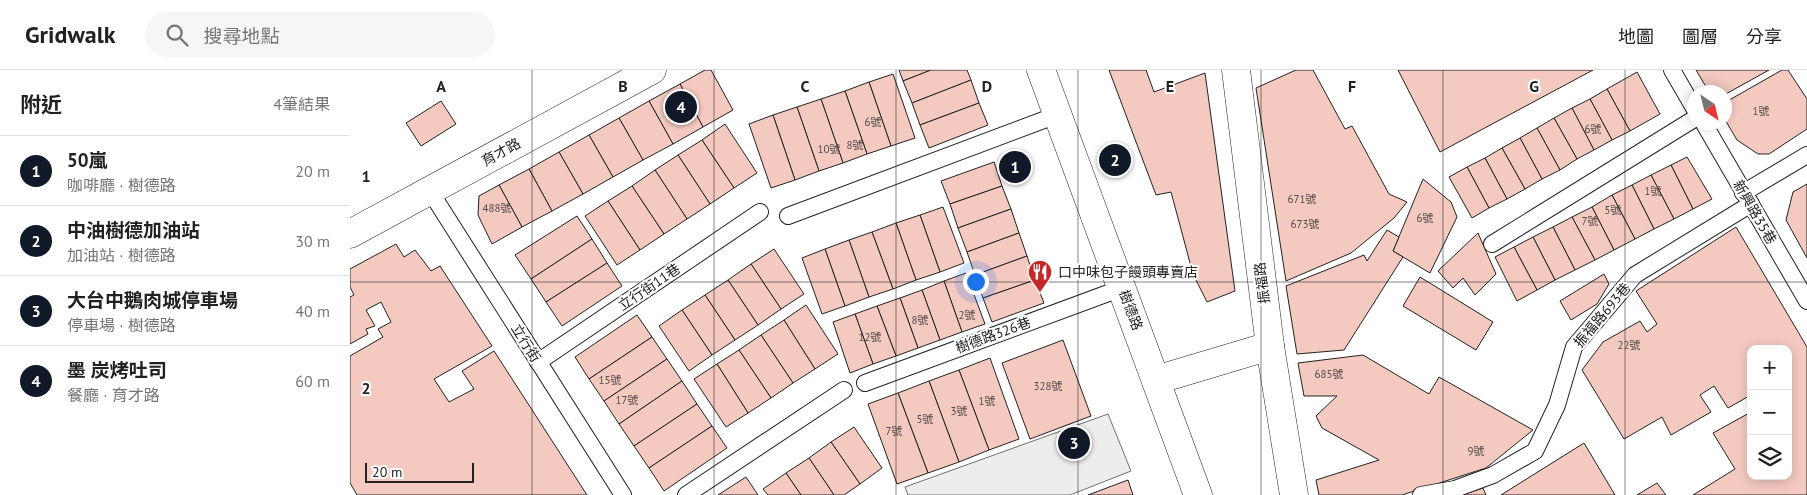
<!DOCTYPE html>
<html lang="zh-TW">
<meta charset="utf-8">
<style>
:root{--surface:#fff;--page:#f6f6f6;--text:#202124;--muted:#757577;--line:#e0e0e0;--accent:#111827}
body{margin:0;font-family:"PT Sans","Noto Sans TC",sans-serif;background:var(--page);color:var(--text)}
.controls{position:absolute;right:15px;bottom:15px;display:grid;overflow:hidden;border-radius:10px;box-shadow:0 2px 12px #0003}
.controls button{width:45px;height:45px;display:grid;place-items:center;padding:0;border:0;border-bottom:1px solid var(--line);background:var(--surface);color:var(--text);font:25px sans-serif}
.compass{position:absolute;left:1337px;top:15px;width:45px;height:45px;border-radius:50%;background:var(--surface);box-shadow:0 2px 12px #0003;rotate:145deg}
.scale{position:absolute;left:15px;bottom:12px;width:109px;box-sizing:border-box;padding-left:5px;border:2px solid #222;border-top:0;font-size:14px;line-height:18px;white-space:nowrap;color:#222;-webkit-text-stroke:4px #fff;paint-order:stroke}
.you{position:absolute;left:625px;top:211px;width:18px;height:18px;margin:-12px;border:4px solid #fff;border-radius:50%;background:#1a73e8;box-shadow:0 0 0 8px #1a73e833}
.badge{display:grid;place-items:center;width:32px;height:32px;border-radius:50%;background:var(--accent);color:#fff;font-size:16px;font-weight:700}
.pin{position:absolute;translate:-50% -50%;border:2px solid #fff;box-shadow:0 1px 5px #0006}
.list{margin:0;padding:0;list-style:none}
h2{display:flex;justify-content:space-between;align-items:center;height:65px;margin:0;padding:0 20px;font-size:21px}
h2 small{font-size:16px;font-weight:400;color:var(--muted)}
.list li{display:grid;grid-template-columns:32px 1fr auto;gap:15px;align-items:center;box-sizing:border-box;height:70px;padding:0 20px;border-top:1px solid var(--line)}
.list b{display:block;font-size:19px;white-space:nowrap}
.list p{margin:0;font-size:16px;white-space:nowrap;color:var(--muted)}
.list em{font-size:16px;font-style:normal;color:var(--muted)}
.icon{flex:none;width:28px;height:28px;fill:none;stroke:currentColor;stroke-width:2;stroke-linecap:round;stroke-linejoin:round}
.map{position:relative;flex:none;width:1457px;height:425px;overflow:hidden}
header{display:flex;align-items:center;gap:30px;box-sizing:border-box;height:70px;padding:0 25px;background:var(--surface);border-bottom:1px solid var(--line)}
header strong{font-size:24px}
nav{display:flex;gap:28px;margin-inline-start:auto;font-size:18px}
.search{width:350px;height:45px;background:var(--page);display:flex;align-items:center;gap:12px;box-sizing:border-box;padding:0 18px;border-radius:28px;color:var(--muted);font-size:19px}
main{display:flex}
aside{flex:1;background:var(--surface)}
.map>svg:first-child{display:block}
.parking{fill:#ededed;stroke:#6f6f6f}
.building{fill:#f3c9c0;stroke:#222}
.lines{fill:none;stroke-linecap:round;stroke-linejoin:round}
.service-casing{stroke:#222;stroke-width:18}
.minor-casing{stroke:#222;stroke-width:29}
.tertiary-casing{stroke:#222;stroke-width:29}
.service{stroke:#fff;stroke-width:16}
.minor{stroke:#fff;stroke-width:28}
.tertiary{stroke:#fff;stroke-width:28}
.grid{fill:none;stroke:#222;stroke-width:1;stroke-opacity:0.55}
.labels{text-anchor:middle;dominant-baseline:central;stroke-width:4;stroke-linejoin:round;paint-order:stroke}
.number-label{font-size:11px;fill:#564c4a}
.street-label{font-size:14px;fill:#222;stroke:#fff}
.poi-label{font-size:14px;fill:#222;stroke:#fff;text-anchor:start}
.grid-label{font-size:16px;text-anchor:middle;font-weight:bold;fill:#222;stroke:#fff;stroke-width:4;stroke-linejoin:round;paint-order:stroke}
</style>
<header>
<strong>Gridwalk</strong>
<div class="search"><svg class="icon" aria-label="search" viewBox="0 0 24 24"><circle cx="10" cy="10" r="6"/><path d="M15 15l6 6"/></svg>搜尋地點</div>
<nav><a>地圖</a><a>圖層</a><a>分享</a></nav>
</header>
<main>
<aside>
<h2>附近<small>4筆結果</small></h2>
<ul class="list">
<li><span class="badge">1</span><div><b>50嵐</b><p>咖啡廳 · 樹德路</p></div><em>20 m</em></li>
<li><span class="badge">2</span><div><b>中油樹德加油站</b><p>加油站 · 樹德路</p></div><em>30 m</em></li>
<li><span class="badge">3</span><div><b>大台中鵝肉城停車場</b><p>停車場 · 樹德路</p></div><em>40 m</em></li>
<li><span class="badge">4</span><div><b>墨 炭烤吐司</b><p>餐廳 · 育才路</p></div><em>60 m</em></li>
</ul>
</aside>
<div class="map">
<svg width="1457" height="425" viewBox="0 0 1457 425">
<rect width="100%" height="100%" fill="#fff"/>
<path class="parking" d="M758,344l23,57 -61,24h-162l-3,-8z"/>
<g class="building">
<path d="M355,0h6l22,40 -30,17 -23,-43z"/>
<path d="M549,0h32l-28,11z"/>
<path d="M581,0h36l4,10 -59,23 -9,-22z"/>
<path d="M759,0h37l8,22 51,-19 30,218 -28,11 -14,-28 -22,-82 -15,3z"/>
<path d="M946,0h17l32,59 7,-3 37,68 18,8 -13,16 -43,35 -65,28 -30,-193z"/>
<path d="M1048,0h195l-153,82z"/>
<path d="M1346,0h73l-45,25v-3h-15z"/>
<path d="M1432,0h6l19,29v30l-38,25h-11l-21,-14 -13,-22v-15z"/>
<path d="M1287,2l23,42 -30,17 -23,-42z"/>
<path d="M543,4l22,64 -24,8 -22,-64z"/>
<path d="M621,10l8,23 -59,22 -8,-22z"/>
<path d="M519,12l22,64 -24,8 -22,-63z"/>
<path d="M330,14l23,43 -30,17 -24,-43z"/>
<path d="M1257,19l23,42 -18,9 -22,-41z"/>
<path d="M495,21l22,63 -24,9 -22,-64z"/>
<path d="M471,29l22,64 -24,8 -22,-64z"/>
<path d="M1240,29l22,41 -18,10 -22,-42z"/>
<path d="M91,31l15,23 -35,22 -15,-23z"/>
<path d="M299,31l24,43 -30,16 -24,-42z"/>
<path d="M629,33l9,22 -59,23 -9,-23z"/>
<path d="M447,37l22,64 -24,9 -22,-65z"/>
<path d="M1222,38l22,42 -17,9 -23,-41z"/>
<path d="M423,45l22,65 -24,8 -22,-64z"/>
<path d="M269,48l24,42 -30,17 -24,-42z"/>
<path d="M1204,48l23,41 -17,11 -23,-42z"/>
<path d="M375,54l32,49 -23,15 -32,-48z"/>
<path d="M1187,58l23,42 -18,9 -22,-41z"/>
<path d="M239,65l24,42 -30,17 -24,-42z"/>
<path d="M1170,68l22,41 -17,10 -23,-41z"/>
<path d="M352,70l32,48 -24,16 -32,-49z"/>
<path d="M1152,78l23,41 -18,10 -22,-41z"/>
<path d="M209,82l24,42 -31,17 -23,-42z"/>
<path d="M328,85l32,49 -23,15 -32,-49z"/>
<path d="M1337,87l25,42 -19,10 -22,-44z"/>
<path d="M1135,88l22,41 -18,9 -22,-41z"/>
<path d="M644,92l8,24 -52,18 -9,-23z"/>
<path d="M1321,95l22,44 -19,10 -23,-44z"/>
<path d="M1117,97l22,41 -17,10 -23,-41z"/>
<path d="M179,99l23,42 -30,16 -23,-42z"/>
<path d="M305,100l32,49 -23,15 -32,-48z"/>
<path d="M1301,105l23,44 -20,10 -22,-44z"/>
<path d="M1073,109l28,23 6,15 -27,56 -37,-22z"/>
<path d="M1457,114v74l-21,-38 7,-28z"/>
<path d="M149,115l23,42 -30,17 -14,-29 1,-19z"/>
<path d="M1282,115l22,44 -19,10 -23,-44z"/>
<path d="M282,116l32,48 -24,16 -32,-49z"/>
<path d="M652,116l9,23 -53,19 -8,-24z"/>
<path d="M1262,125l23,44 -21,11 -22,-43z"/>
<path d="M258,131l32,49 -23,15 -32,-49z"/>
<path d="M593,137l21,56 -24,9 -20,-57z"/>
<path d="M1242,137l22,43 -19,10 -23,-43z"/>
<path d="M661,139l8,24 -52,19 -9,-24z"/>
<path d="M570,145l20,57 -24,8 -20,-57z"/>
<path d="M227,146l15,23 -61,40 -16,-24z"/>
<path d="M1222,147l23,43 -20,10 -22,-43z"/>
<path d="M546,153l20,57 -23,9 -21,-57z"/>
<path d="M1203,157l22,43 -20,10 -22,-43z"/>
<path d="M1386,157l71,120v148h-114l42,-26 -22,-36 38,-21v64h37v-127h-37v46l-23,13 -14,-22 -14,9 11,17 -40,23 -9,-18 -38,22 -42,-69 21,-28 37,-21 7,11 10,-8 -21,-33z"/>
<path d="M1037,160l12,7 -6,14 10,6 -59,93 -47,4 -11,-68 78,-31 3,6z"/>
<path d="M522,162l21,57 -24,8 -20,-57z"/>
<path d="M669,163l8,23 -52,19 -8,-23z"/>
<path d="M1128,163l18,41 -21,21 -12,-17 -10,10 -15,-17z"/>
<path d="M1183,167l22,43 -18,10 -23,-43z"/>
<path d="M242,169l15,24 -61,39 -15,-23z"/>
<path d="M499,170l20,57 -24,9 -20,-57z"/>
<path d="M46,174l8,13 11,-7 16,21 9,-5 52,80 -58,33 15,23 25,-13 -12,-18 32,-20 93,144h-230l-7,-12v-127l33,-19 -5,-8 13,-7 -10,-20 -15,8 9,16 -9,3 2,5 -18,10v-47l4,-2 -4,-8v-18z"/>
<path d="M1164,177l23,43 -20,11 -22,-44z"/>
<path d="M424,179l30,45 -23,15 -30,-45z"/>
<path d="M475,179l20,57 -23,8 -20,-56z"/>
<path d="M677,186l8,24 -52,18 -8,-23z"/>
<path d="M257,193l15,23 -60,40 -16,-24z"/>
<path d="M401,194l30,45 -23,16 -30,-45z"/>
<path d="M616,203l19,51 -23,8 -18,-51z"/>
<path d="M1254,204l5,10 -12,20 -26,16 -11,-19z"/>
<path d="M1070,207l73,45 -17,28 -73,-44z"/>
<path d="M378,210l30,45 -23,15 -30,-45z"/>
<path d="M685,210l9,23 -52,19 -9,-24z"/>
<path d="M594,211l18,51 -22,8 -18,-50z"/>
<path d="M572,220l18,50 -22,8 -18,-50z"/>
<path d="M355,225l30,45 -23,15 -30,-45z"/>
<path d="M550,228l18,50 -22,8 -19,-50z"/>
<path d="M456,235l32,49 -23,15 -31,-49z"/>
<path d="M527,236l19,50 -23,8 -18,-50z"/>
<path d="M332,240l30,45 -23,16 -30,-45z"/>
<path d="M505,244l18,50 -23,9 -17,-51z"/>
<path d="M287,245l15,22 -63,42 -14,-22z"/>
<path d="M434,250l31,49 -22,14 -32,-48z"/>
<path d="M411,265l32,48 -22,15 -32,-48z"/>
<path d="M302,267l15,22 -63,42 -15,-22z"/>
<path d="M713,270l28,76 -61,23 -28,-76z"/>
<path d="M389,280l32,48 -23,15 -31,-49z"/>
<path d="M1013,285l66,39 10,-17 94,53 -47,38 -84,27h-83l-3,-15 63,-20 -57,-32 -6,-12 21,-20h-33l-6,-33z"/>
<path d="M640,288l29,81 -30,11 -30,-80z"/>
<path d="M317,289l15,22 -63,43 -15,-23z"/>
<path d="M367,294l31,49 -22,14 -32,-48z"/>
<path d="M609,300l30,80 -30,12 -30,-81z"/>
<path d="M332,311l15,23 -63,42 -15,-22z"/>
<path d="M579,311l30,81 -31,11 -30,-80z"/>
<path d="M548,323l30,80 -31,11 -29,-80z"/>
<path d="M347,334l15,22 -63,42 -15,-22z"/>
<path d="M362,356l15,22 -63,43 -15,-23z"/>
<path d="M504,357l28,41 -22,16 -29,-42z"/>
<path d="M481,372l29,42 -16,11h-10l-25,-37z"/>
<path d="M1234,373l31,52h-114z"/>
<path d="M459,388l25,37h-33l-15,-22z"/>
<path d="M436,403l15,22h-33l-5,-6z"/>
<path d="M396,407l12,18h-40z"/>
<path d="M778,410l5,15h-45z"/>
<path d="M1307,413l9,12h-29z"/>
<path d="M1133,418l3,7h-24z"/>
</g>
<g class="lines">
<defs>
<g id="service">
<path d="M1322,0l22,38"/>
<path d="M1353,52l104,179"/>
<path d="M80,121l193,304"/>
<path d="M1393,123l64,-38"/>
<path d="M438,146l269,-101"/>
<path d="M1142,174l202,-125"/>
<path d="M188,292l222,-150"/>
<path d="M515,313l257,-95"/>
<path d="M336,425l158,-105"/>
<path d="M1071,425l34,-6 38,-14 42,-24 22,-46 17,-58 61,-72 116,-71"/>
</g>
<g id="minor">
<path d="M886,0l34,276 24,149"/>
<path d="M0,164l302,-164"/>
<path d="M806,310l114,-34"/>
</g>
<path id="tertiary" d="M691,0l157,425"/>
</defs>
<use href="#service" class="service-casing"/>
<use href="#minor" class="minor-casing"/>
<use href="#tertiary" class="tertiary-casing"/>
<use href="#service" class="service"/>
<use href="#minor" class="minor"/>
<use href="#tertiary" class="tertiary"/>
</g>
<path class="grid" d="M182,0v425M364,0v425M546,0v425M728,0v425M911,0v425M1093,0v425M1275,0v425M0,212h1457"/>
<defs>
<symbol id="restaurant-pin" viewBox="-11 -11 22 30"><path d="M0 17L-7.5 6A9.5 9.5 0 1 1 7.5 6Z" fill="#c62828" stroke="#fff"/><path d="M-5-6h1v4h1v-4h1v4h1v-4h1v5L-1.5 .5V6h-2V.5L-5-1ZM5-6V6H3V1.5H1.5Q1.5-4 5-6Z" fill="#fff"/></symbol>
</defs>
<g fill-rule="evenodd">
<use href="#restaurant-pin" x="676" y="188" width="28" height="38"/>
</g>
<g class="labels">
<g class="number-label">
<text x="1411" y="41">1號</text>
<text x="523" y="52">6號</text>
<text x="1243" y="59">6號</text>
<text x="505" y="75">8號</text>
<text x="479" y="79">10號</text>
<text x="1303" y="121">1號</text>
<text x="952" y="129">671號</text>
<text x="147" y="138">488號</text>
<text x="1263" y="140">5號</text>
<text x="1075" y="148">6號</text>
<text x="1240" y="151">7號</text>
<text x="955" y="154">673號</text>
<text x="617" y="245">2號</text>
<text x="570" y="250">8號</text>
<text x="520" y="267">12號</text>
<text x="1279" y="275">22號</text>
<text x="979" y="304">685號</text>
<text x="260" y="310">15號</text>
<text x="698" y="316">328號</text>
<text x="277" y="330">17號</text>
<text x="637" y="331">1號</text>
<text x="609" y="341">3號</text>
<text x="575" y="349">5號</text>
<text x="544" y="361">7號</text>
<text x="1126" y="381">9號</text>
</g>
<g class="street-label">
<text transform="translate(151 82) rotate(-29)">育才路</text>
<text transform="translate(1405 142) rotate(60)">新興路35巷</text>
<text transform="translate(912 213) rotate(-97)">振福路</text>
<text transform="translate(299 217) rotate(-34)">立行街11巷</text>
<text transform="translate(781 240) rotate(70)">樹德路</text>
<text transform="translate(1252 245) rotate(-50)">振福路693巷</text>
<text transform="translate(643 265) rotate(-20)">樹德路326巷</text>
<text transform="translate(176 273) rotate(58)">立行街</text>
</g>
<g class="poi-label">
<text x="708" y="202">口中味包子饅頭專賣店</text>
</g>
</g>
<g class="grid-label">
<text x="91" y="22">A</text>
<text x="273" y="22">B</text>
<text x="455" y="22">C</text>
<text x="637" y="22">D</text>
<text x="820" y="22">E</text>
<text x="1002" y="22">F</text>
<text x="1184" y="22">G</text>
<text x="16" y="112">1</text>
<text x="16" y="324">2</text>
</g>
</svg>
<div class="controls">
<button>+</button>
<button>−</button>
<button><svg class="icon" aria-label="layers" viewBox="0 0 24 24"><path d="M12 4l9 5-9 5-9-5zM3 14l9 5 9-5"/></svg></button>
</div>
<svg class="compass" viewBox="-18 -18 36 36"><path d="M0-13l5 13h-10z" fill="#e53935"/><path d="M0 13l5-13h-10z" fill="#757577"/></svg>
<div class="scale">20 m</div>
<div class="you"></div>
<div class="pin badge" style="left:665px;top:97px">1</div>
<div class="pin badge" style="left:765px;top:90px">2</div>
<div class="pin badge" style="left:724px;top:373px">3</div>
<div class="pin badge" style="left:331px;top:37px">4</div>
</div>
</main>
